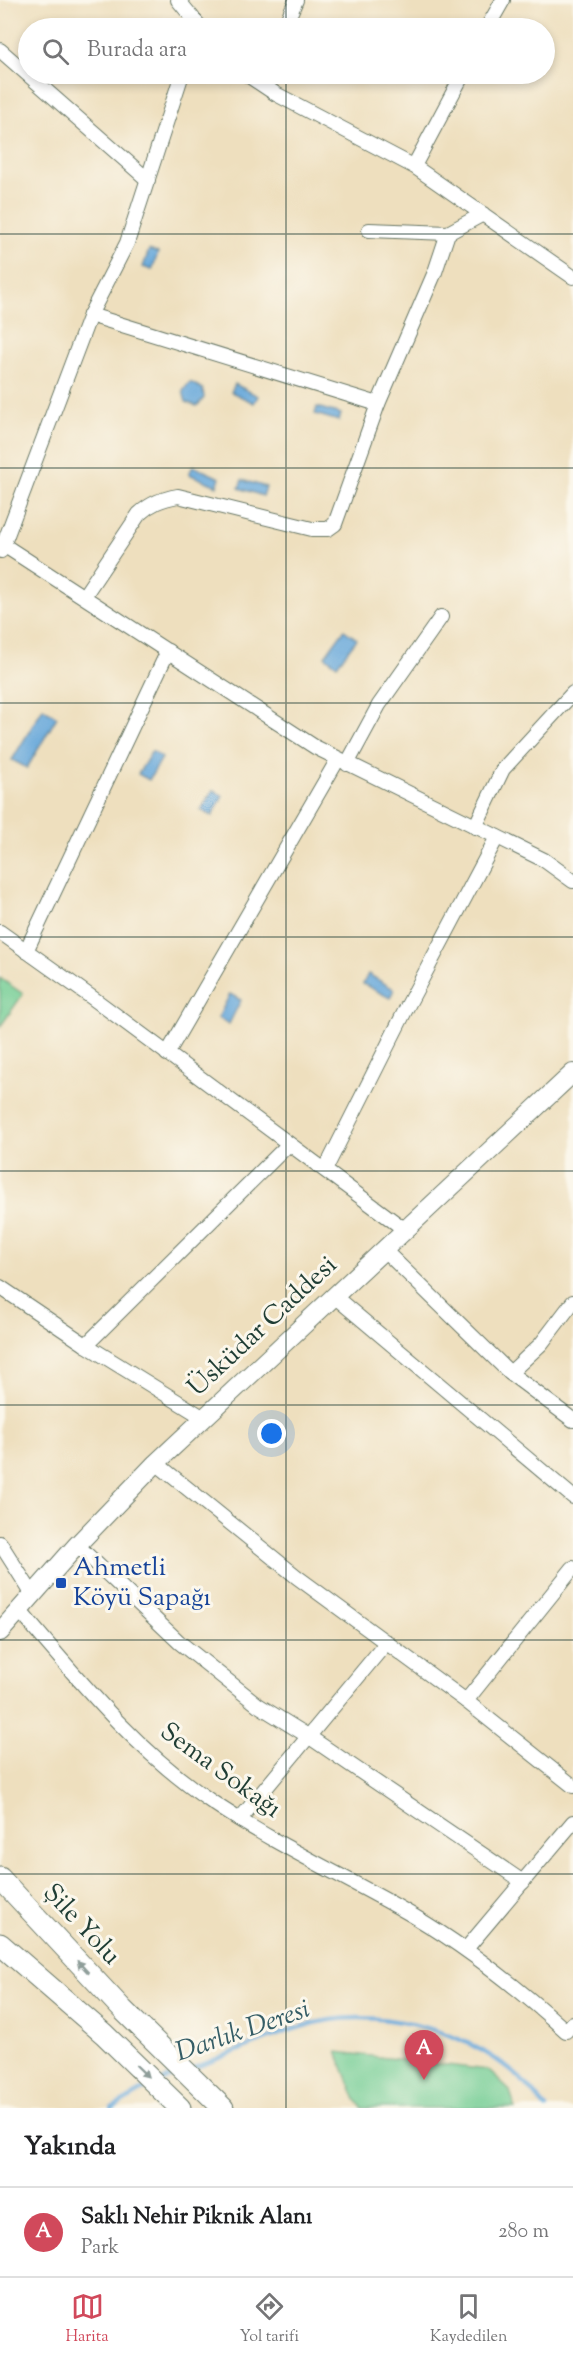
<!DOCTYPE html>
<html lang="tr">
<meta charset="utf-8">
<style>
:root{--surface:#fff;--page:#f6f6f6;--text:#202124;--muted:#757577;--line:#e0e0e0;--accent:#d1495b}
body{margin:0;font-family:"Sorts Mill Goudy",serif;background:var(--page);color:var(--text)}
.you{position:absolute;left:272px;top:1434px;width:21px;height:21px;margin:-15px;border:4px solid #fff;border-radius:50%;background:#1a73e8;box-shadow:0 0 0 9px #1a73e833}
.badge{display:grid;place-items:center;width:39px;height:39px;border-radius:50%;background:var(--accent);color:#fff;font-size:20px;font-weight:700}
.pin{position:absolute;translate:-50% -50px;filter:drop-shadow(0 2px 3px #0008)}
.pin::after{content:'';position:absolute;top:32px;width:21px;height:18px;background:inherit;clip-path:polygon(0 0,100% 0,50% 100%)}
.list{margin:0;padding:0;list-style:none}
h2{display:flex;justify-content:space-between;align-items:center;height:78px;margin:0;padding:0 24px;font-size:26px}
h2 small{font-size:20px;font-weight:400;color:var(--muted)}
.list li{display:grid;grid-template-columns:39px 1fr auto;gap:18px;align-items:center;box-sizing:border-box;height:90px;padding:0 24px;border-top:2px solid var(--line)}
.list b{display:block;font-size:22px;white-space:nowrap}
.list p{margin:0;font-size:20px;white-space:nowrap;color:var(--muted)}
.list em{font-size:20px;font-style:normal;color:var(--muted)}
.icon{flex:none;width:33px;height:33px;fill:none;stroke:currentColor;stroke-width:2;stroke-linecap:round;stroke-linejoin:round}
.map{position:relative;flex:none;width:573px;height:2108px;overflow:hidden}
.search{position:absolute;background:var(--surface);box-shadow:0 3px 9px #0003;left:18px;right:18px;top:18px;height:66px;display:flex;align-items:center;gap:15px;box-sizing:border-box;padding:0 21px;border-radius:33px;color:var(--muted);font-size:22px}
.sheet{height:168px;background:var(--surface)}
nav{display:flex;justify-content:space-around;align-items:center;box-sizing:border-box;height:84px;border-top:2px solid var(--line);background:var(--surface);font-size:16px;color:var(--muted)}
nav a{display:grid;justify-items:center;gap:3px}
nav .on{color:var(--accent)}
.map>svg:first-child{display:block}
.green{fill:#73cd94;stroke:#498564;stroke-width:1.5}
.water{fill:#67a8da;stroke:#437287;stroke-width:1.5}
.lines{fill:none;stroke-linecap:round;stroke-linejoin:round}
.stream{stroke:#67a8da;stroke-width:4.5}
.minor-casing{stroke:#677664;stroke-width:16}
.secondary-casing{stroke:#677664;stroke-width:20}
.trunk-casing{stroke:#677664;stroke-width:23}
.minor{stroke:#fff;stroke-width:14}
.secondary{stroke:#fff;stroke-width:18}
.trunk{stroke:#fff;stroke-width:21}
.oneway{fill:#8f9e9a}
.grid{fill:none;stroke:#1f3d34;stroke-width:1.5;stroke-opacity:0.55}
.transit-dot{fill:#1a4fb4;stroke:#fbf7ec;stroke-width:2}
.labels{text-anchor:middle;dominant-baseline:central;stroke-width:6;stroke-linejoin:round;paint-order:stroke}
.street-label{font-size:26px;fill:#1f3d34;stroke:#fbf7ec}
.transit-label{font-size:26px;fill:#164399;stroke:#fbf7ec;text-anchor:start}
.water-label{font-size:27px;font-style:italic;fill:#355d66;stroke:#fbf7ec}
</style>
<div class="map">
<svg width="573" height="2108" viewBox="0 0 573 2108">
<rect width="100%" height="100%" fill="#fbf7ec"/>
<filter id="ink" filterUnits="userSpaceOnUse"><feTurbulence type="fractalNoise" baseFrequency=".0167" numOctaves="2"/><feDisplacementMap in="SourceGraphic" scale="12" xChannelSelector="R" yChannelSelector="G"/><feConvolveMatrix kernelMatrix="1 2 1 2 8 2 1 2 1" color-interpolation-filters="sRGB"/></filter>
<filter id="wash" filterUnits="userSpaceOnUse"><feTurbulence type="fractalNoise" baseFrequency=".008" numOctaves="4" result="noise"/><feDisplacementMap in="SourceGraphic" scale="24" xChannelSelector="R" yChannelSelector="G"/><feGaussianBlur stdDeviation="1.35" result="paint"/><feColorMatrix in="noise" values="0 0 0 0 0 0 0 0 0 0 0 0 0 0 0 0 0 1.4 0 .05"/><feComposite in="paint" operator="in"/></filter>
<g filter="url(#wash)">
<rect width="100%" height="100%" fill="#eedfbe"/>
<g class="green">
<path d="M0,978l23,16 -23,33z"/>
<path d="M337,2052l151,18 22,21 5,17h-153l-6,-8z"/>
</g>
<g class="water">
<path d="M149,250l9,3 -6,17 -9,-3z"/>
<path d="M190,382l13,7 1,9 -7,8 -11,-4 -3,-11z"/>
<path d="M235,384l23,12 -4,7 -23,-11z"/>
<path d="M317,407l24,7 -2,7 -24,-7z"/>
<path d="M193,466l27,12 -3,8 -28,-12z"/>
<path d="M242,480l24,7 -3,9 -24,-8z"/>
<path d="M344,630l13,9 -20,26 -12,-9z"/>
<path d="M43,708l14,9 -30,51 -15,-8z"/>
<path d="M152,751l10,7 -13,22 -11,-6z"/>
<path d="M213,790l10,6 -11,20 -11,-6z"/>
<path d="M368,974l26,15 -4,9 -27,-14z"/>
<path d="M230,994l11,6 -12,24 -11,-6z"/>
</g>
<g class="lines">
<g class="stream">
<path d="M193,2068c37,-13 73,-31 111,-42 68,-21 158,2 211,48 12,10 21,23 31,34"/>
<path d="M162,2081l17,-7"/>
<path d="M112,2108l37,-21"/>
</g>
</g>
</g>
<g filter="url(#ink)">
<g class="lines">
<defs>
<g id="minor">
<path d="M178,0l23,28"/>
<path d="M284,28l12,-28"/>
<path d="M487,28l16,-28"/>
<path d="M0,50l148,130"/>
<path d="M246,74l30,20 139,73 158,110"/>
<path d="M414,166l49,-92"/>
<path d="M369,230l79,3"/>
<path d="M90,315l37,-72 55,-169"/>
<path d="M2,544l313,203 229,113 29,21"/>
<path d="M1,551l89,-236 288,89"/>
<path d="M84,596l55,-82c12,-11 23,-15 39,-18l134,33h16l7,-5 43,-120 57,-132 13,-39 35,-19"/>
<path d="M347,764l32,-59 62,-88"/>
<path d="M475,827l28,-58 70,-76"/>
<path d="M0,932l94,67 310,230"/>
<path d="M26,951l142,-300"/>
<path d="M167,1054l171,-295"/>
<path d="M325,1170l82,-163 90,-170"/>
<path d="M383,1249l127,124 63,47"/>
<path d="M0,1287l86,58 118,73"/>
<path d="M334,1296l239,201"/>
<path d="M86,1345l202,-200"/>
<path d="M510,1373l31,-29 32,-42"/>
<path d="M156,1463l141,114 169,124 107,85"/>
<path d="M0,1543l33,52"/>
<path d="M77,1545l102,97 79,63 50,31 215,146"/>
<path d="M19,1610c59,69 117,141 193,192 59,40 124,70 186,105 61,34 116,77 168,124l7,-8"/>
<path d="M466,1701l107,-133"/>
<path d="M240,1819l147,-177"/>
<path d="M466,1949l107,-127"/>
</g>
<path id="secondary" d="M0,1632l77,-87 79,-82 417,-390"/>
<g id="trunk">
<path d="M0,1878l123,132 100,98"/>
<path d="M0,1944l104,90 76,74"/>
</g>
</defs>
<use href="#minor" class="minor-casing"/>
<use href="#secondary" class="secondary-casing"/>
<use href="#trunk" class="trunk-casing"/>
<use href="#minor" class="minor"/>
<use href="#secondary" class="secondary"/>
<use href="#trunk" class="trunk"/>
</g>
<defs><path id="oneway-solid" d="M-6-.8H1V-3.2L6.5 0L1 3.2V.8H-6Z" transform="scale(1.5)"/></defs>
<g class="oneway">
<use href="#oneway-solid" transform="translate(83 1967) rotate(-133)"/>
<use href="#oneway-solid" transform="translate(142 2071) rotate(44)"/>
</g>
</g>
<path class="grid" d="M286,0v28M286,74v2034M0,234h573M0,468h573M0,703h573M0,937h573M0,1171h573M0,1405h573M0,1640h573M0,1874h573"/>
<rect class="transit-dot" x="55" y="1577" width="12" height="12" rx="3"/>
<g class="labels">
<g class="street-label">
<text transform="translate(263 1327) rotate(-43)">Üsküdar Caddesi</text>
<text transform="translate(220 1771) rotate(36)">Sema Sokağı</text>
<text transform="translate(81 1925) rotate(47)">Şile Yolu</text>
</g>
<g class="transit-label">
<text x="73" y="1568">Ahmetli<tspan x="73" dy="30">Köyü Sapağı</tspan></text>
</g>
<g class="water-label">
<text transform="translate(243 2032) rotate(-19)">Darlık Deresi</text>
</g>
</g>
</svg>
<div class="you"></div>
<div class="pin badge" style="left:424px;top:2080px">A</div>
<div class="search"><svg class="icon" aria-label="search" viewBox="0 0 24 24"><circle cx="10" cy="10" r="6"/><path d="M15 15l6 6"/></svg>Burada ara</div>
</div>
<section class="sheet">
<h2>Yakında<small></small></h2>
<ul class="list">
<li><span class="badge">A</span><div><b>Saklı Nehir Piknik Alanı</b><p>Park</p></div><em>280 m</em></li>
</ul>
</section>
<nav>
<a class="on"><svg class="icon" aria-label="map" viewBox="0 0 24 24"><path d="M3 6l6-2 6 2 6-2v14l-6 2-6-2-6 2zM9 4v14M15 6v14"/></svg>Harita</a>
<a><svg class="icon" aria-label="directions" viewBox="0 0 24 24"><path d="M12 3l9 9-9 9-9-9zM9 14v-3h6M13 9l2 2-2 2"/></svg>Yol tarifi</a>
<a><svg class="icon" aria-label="saved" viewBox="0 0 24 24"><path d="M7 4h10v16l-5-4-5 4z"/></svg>Kaydedilen</a>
</nav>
